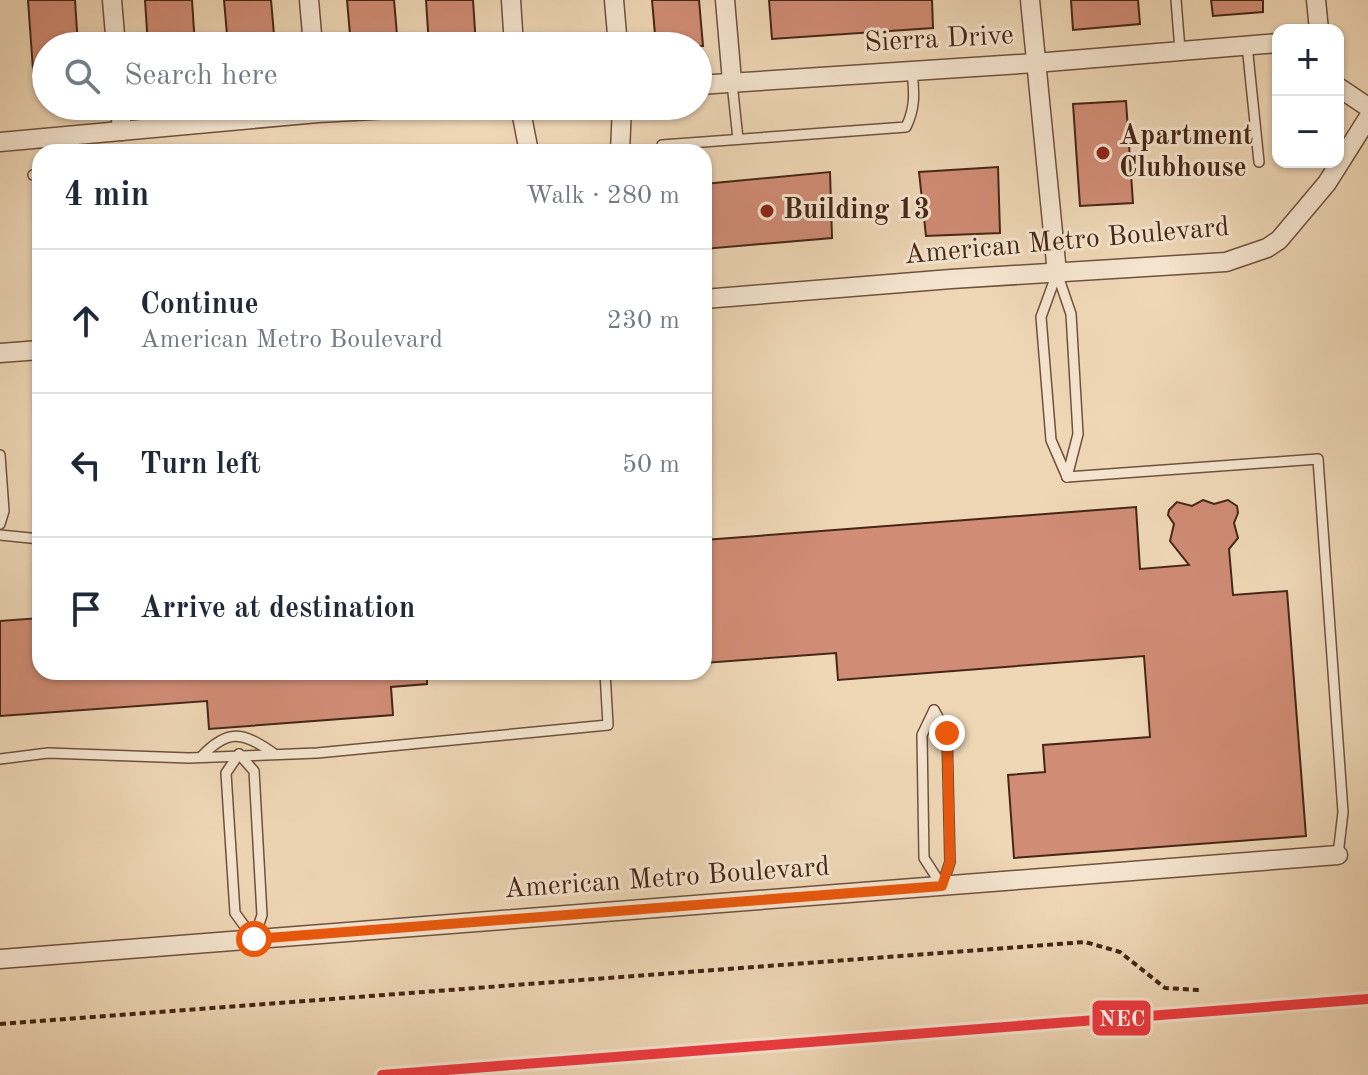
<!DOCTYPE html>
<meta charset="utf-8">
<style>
:root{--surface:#fff;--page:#f2f2f3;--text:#1f2937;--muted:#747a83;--line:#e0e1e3}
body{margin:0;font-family:"Old Standard TT",serif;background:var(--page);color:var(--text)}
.controls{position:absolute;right:24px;top:24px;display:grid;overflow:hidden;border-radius:16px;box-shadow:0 2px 6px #0004}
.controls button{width:72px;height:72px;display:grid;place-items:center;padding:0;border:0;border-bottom:2px solid var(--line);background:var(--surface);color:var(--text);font:40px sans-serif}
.stop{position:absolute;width:24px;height:24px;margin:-18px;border:6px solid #ea580c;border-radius:50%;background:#fff}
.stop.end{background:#ea580c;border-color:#fff;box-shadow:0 2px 8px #0008}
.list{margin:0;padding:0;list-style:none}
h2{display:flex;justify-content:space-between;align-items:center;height:104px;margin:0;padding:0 32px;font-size:34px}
h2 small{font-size:26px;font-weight:400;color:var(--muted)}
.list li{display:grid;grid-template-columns:52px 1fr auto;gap:24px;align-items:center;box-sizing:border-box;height:144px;padding:0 32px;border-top:2px solid var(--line)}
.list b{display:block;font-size:30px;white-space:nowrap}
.list p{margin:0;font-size:26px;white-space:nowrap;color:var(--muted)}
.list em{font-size:26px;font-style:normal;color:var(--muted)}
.icon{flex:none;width:44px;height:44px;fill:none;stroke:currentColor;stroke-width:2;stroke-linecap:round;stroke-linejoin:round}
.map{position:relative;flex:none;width:1368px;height:1075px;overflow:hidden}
.search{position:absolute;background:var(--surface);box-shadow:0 2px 6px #0004;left:32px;top:32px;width:680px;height:88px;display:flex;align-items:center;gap:20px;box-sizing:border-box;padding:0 28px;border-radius:44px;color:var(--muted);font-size:30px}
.panel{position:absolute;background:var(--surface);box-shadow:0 2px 6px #0004;left:32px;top:144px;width:680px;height:536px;border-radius:24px}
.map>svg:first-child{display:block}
.building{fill:#d08c75;stroke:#462615;stroke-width:2}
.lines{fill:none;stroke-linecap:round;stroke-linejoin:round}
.lane-casing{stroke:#70523d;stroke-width:12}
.street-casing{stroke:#70523d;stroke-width:21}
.path{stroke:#462615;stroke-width:4;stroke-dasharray:6 4;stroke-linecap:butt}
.lane{stroke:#f5e5d0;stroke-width:9}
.street{stroke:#f5e5d0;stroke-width:18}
.rail-1-casing{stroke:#f5e5d0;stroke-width:16}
.rail-1{stroke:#ee3a41;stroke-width:10}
.route{stroke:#ea580c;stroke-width:10}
.poi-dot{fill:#8f2418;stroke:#f5e5d0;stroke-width:3}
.labels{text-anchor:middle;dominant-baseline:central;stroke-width:6;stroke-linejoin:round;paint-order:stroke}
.street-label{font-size:28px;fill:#462615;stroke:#f5e5d0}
.poi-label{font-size:28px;font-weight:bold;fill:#462615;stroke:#f5e5d0;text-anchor:start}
.line-badge{stroke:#f5e5d0;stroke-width:3}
.badge-label{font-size:22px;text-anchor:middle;font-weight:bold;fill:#fff}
</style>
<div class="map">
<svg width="1368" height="1075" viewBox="0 0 1368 1075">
<rect width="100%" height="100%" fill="#efd7b6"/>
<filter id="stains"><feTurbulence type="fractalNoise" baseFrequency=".0025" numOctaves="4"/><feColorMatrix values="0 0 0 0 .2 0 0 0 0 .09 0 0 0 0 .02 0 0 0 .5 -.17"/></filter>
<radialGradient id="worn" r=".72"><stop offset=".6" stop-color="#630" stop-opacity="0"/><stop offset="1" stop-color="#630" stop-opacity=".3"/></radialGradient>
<g class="building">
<path d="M28,0h47l3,46h-32v37l-12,1z"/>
<path d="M145,0h47l3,46h-47z"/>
<path d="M224,0h47l4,46h-47z"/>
<path d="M347,0h47l4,46h-47z"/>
<path d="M426,0h47l3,46h-47z"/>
<path d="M652,0h47l4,46h-47z"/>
<path d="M769,0h163l1,28 -161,11z"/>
<path d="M1071,0h67l2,24 -67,6z"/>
<path d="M1211,0h52v12l-50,4z"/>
<path d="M1126,101l7,102 -53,3 -7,-102z"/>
<path d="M998,167l2,66 -74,3 -7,-64z"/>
<path d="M830,172l2,66 -128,11v-65z"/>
<path d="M1203,500l11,4 14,-4 9,6 1,7 -4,10 4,15 -9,11 4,46 54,-4 19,245 -292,22 -6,-83 37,-3 -2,-27 107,-8 -6,-81 -306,24 -2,-27 -132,10v-123l432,-33 4,62 49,-4 -19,-24 4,-17 -6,-9 1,-5 8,-8 15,4z"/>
<path d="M40,618v54h387v12l-36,3 2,28 -184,14 -2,-28 -207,15v-95z"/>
</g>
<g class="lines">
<defs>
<g id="lane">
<path d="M1176,0l4,50"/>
<path d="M1247,45l12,117"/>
<path d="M732,83l6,56"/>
<path d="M68,136l3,16"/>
<path d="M662,145l244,-18c10,-20 8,-36 6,-57"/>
<path d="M33,175h7"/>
<path d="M1057,273l-16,44 10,123 16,37"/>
<path d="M1057,273l14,41 7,120 -11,43"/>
<path d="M0,455l4,56 -4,13"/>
<path d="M1067,477l251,-18 25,353 -5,43"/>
<path d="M0,535l40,4"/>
<path d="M934,710l-12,25 2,123 18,28"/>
<path d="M934,710l13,23 3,129 -8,24"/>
<path d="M239,754l-13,19 9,140 19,26"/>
<path d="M239,754l15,17 8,144 -8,24"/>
<path d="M201,757c26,-28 42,-26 72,-4"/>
<path d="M0,759l48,-6 141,5 128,-5 291,-28 -3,-53"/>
</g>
<g id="street">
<path d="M112,0l4,46"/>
<path d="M309,0l4,46"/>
<path d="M511,0l3,46"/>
<path d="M614,0l4,46"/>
<path d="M725,0l7,81"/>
<path d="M1030,0l27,273"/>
<path d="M1316,0l3,30"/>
<path d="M698,85l337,-22 243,-20"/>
<path d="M1338,87l30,20"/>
<path d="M120,106l2,25"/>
<path d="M520,106l9,46"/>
<path d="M0,142l318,-29 128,-7"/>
<path d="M620,152l2,-46"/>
<path d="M704,299l247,-20 275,-17 41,-14 12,-8 48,-57 41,-65"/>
<path d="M0,353l40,-3"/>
<path d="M0,959l1338,-104"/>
</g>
</defs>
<use href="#lane" class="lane-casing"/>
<use href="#street" class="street-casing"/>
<path class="path" d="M0,1024l1085,-82 35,10 45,36 34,2"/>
<use href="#lane" class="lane"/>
<use href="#street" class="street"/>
<defs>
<path id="rail-1" d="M382,1075l986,-76"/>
</defs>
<use href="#rail-1" class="rail-1-casing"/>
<use href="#rail-1" class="rail-1"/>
</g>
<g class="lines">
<path class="route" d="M254,939l688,-53 8,-24 -3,-129"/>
</g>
<g class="poi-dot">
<circle cx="1103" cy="153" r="8"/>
<circle cx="767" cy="211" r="8"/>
</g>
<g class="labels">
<g class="street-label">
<text transform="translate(939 40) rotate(-3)">Sierra Drive</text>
<text transform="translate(1067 242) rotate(-5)">American Metro Boulevard</text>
<text transform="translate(667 879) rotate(-4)">American Metro Boulevard</text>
</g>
<g class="poi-label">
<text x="1119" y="137">Apartment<tspan x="1119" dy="32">Clubhouse</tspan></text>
<text x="783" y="211">Building 13</text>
</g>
</g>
<rect class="line-badge" x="1091" y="999" width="61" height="38" rx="8" fill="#ee3a41"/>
<g class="badge-label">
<text x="1122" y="1026">NEC</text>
</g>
<rect width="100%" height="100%" filter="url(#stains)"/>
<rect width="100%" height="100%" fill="url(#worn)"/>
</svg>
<div class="controls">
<button>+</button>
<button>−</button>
</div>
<div class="stop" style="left:254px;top:939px"></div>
<div class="stop end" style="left:947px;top:733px"></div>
<div class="search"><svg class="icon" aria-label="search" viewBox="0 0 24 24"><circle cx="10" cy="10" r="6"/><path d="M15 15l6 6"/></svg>Search here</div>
<section class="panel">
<h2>4 min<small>Walk · 280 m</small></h2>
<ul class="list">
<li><svg class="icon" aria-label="ahead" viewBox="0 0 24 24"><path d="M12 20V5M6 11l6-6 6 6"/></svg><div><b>Continue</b><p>American Metro Boulevard</p></div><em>230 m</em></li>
<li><svg class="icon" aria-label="left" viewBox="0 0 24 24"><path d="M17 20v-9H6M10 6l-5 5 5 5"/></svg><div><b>Turn left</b></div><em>50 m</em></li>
<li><svg class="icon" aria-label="arrive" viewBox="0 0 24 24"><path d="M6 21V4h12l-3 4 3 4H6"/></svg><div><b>Arrive at destination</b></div></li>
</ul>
</section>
</div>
